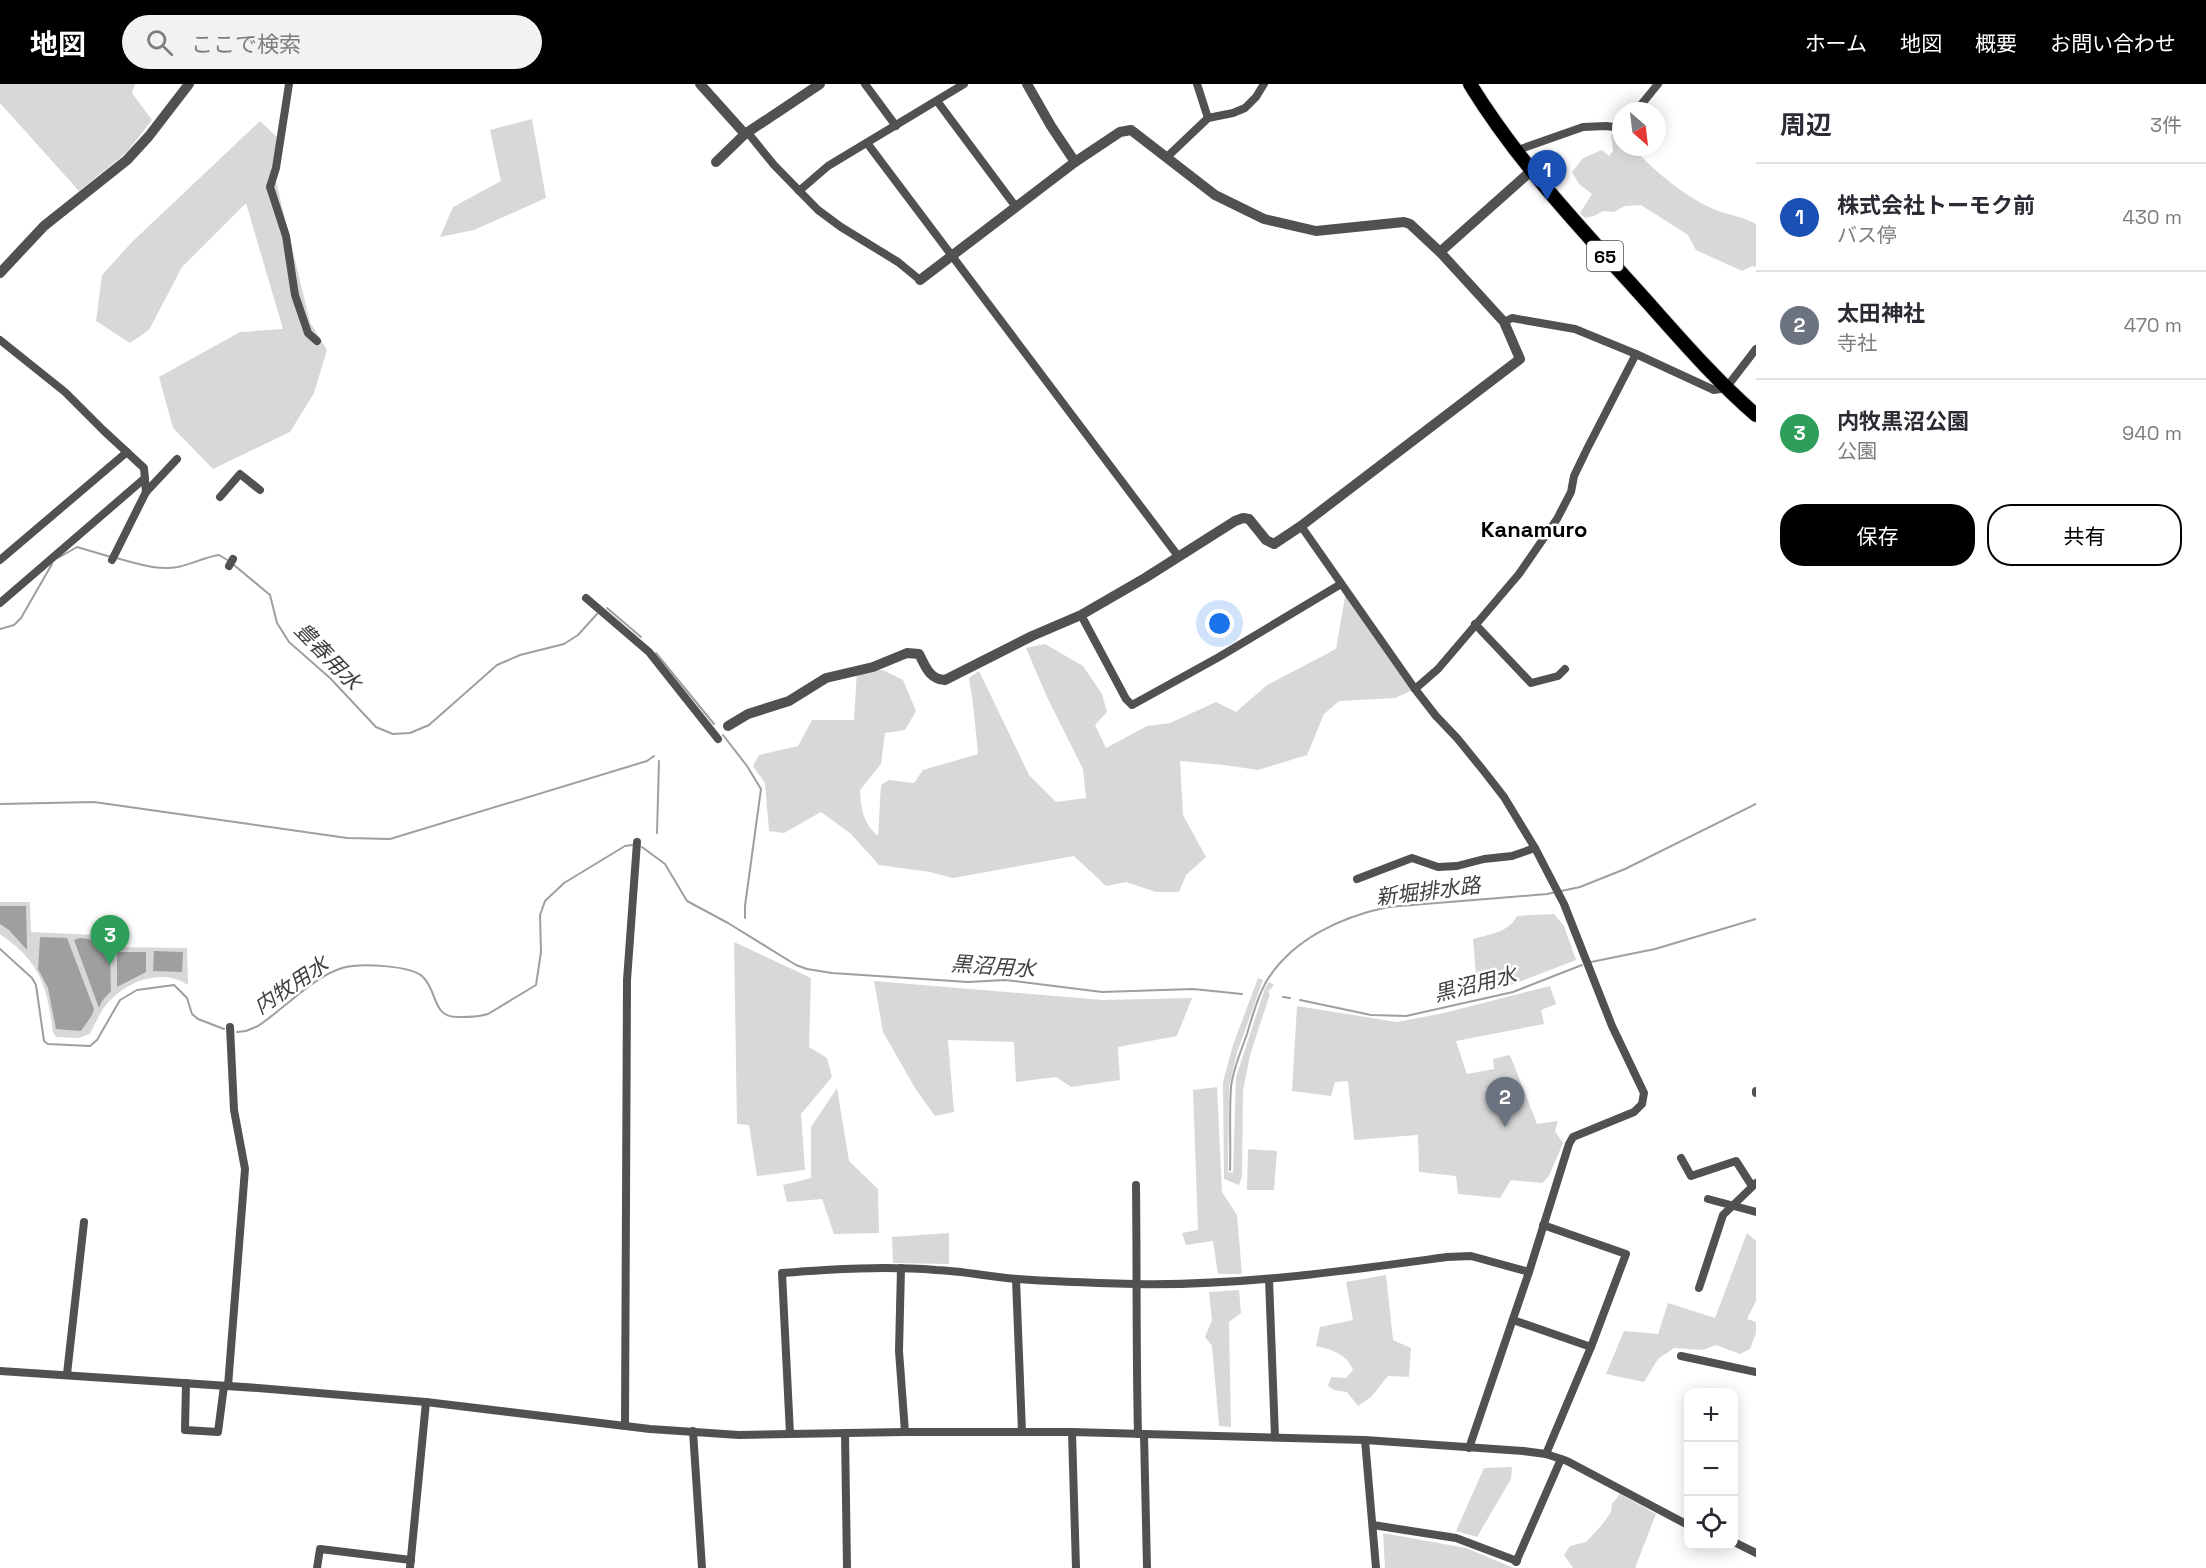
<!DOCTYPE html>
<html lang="ja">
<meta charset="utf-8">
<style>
:root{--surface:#fff;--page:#f2f2f3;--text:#2b2b33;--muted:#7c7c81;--line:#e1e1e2;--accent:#000}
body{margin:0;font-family:"Space Grotesk","Noto Sans JP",sans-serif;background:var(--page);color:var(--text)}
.controls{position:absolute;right:18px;bottom:18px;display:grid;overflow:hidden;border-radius:12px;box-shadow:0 3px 15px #0003}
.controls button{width:54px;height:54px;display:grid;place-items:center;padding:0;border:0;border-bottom:2px solid var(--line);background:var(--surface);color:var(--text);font:30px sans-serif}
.compass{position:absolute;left:1612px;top:18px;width:54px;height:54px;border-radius:50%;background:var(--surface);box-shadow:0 3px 15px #0003;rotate:152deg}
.you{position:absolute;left:1220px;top:540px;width:21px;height:21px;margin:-15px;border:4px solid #fff;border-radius:50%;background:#1a73e8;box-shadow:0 0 0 9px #1a73e833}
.badge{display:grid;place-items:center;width:39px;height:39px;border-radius:50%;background:var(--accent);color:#fff;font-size:20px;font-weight:700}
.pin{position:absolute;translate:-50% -50px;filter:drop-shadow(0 2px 3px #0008)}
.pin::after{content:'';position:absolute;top:32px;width:21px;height:18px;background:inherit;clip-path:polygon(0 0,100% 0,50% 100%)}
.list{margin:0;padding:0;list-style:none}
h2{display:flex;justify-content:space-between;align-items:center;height:78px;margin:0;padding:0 24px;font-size:26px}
h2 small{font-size:20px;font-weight:400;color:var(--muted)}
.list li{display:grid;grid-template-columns:39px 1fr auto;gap:18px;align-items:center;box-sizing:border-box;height:108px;padding:0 24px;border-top:2px solid var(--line)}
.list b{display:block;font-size:22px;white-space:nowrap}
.list p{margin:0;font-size:20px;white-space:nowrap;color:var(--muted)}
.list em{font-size:20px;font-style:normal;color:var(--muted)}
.actions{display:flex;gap:12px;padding:18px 24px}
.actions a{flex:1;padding:14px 0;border:2px solid var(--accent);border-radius:24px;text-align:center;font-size:21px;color:var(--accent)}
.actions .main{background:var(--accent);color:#fff}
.icon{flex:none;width:33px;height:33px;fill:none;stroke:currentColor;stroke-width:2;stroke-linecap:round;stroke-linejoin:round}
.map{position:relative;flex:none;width:1756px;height:1484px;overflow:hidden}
header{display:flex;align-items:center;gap:36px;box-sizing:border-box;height:84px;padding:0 30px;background:var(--accent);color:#fff}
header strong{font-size:28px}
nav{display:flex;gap:33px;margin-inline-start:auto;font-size:21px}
.search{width:420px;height:54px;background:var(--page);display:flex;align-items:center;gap:15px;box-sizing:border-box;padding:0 21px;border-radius:33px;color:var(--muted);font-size:22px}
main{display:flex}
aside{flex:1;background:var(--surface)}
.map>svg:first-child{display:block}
.green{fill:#d8d8d8}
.water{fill:#9f9f9f}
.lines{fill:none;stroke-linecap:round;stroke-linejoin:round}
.stream{stroke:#9f9f9f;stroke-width:2}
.primary-casing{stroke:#dbdbdb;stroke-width:16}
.minor{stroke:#515151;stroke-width:8}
.tertiary{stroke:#515151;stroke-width:10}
.primary{stroke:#000;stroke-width:14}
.labels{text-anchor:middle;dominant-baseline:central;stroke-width:5;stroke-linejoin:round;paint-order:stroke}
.shield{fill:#fff;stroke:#4c4c4c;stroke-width:1.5}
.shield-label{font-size:18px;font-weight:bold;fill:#000}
.water-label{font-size:21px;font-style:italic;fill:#404040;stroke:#fff}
.quarter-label{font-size:22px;font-weight:bold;fill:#000;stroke:#fff}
</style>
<header>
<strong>地図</strong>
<div class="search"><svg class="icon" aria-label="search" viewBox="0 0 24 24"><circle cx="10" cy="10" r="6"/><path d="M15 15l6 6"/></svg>ここで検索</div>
<nav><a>ホーム</a><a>地図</a><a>概要</a><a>お問い合わせ</a></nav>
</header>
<main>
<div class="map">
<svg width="1756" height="1484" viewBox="0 0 1756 1484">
<rect width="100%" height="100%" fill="#fff"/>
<g class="green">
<path d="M0,0h135l-3,9 20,27 -25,32 -48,39 -79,-88z"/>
<path d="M532,35l14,79 -72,32 -34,7 13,-30 48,-26 -11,-51z"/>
<path d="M260,37l17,16 -3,36 36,149 17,28 -13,43 -24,39 -77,37 -40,-41 -14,-51 81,-45 43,-3 -37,-126 -64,64 -33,63 -19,13 -34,-22 6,-46 30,-33z"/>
<path d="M1611,50h10v13h12c19,23 55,52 83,63 13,5 27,7 40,14v43l-4,-1 -10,5 -46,-21 -8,-15 -47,-30 -16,1 -11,6 -11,-1 -9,5 -9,2 -5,-5 12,-19 -13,-10 -7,-12 11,-14 19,-8 7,6 4,-5z"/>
<path d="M1346,507l69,98 -20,9 -56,3 -15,13 -17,41 -49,15 -34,-5 -44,-4 3,54 23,42 -20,18 -7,17h-23l-30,-10 -20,4 -32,-30 -121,22 -23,-6 -51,-7 -28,-31 -30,-22 -37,21 -15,-2 -4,-48 -12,-17 6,-11 39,-9 14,-26h42l3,-50h26l20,10 13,31 -11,19 -20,3 -4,31 -21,26c1,19 3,33 18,46l3,-51 8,-5 25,3 9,-13 55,-16 -5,-51 -4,-25 10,-7 50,104 27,27 30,-4 -3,-29 -36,-72 -21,-49 19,-4 38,22 19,28 5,18 -12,13 11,23 41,-22 23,-3 46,-21 20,10 31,-27 69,-36z"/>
<path d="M0,818h30l1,30 64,3 17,12 75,1 1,37c-28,-19 -67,-2 -85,24 -5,8 -9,17 -13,25l-11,4 -23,-1 -3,-5c-6,-47 -13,-70 -53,-98z"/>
<path d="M1554,830l10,12 12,34 -73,28 -14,2 -13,-15 -3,-36c17,-5 35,-6 44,-23z"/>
<path d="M734,858l77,36 -2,69 18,11 5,19 -31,37 4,56 -48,6 -8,-51 -12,-1z"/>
<path d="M1258,894l5,2 -26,73 -8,34 -1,85 5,1 3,-96 29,-89 4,-6 5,3 -6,7 2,2 -20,61 -7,36 -1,85 -3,9 -15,-6 -1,-97 10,-37z"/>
<path d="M874,897l229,19 89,-2 -15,38 -59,11 2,33 -49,7 -15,-10 -40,5 -2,-40 -66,-2 6,72 -19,4 -20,-28 -32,-56z"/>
<path d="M1550,902l6,18 -15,6 3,14 -88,17 11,33 27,-5 -1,-10 17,-4 27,69 21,-3 -3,10 8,12 -14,33 -7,7 -31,-3 -11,18 -42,-4 -2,-18 -37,-4 -1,-37 -64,5 -6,-59 -13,1 -4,14 -39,-5 5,-85 100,16 47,-9z"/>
<path d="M1217,1003l5,105 15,23 5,59h-24l-5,-33 -27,4 -4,-12 16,-3 -5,-140z"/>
<path d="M837,1004l12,73 29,28 1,44 -45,1 -12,-35 -35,3 -4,-17 28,-7v-51z"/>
<path d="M1248,1065l29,2 -3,39h-27z"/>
<path d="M949,1149v31l-56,-1 -1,-26z"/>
<path d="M1747,1149l9,8v60l-9,18 9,3v11l-6,16 -10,5 -24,-9 -13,5 -29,-2 -16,11 -14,23 -38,-8 18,-43 34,3 10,-31 47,15z"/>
<path d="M1386,1191l7,65 18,8 -2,29 -21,-1 -17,21 -13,9 -11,-14 -13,-2 -6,-4 3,-9 15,1 7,-8c-6,-16 -20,-20 -37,-24l4,-19 33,-7 -7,-38z"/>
<path d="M1239,1206l2,23 -12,9 2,105 -12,-1 -7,-80 -7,-9 7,-17 -3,-28z"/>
<path d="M1512,1383l-1,12 -34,58 -21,-6 28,-63z"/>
<path d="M1620,1410l36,20 -21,54h-62l-9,-13 6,-9 16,-4 16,-17 9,-13 1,-8z"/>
<path d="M1383,1449l83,15 48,20h-129z"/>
</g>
<g class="water">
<path d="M0,822h26l1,44 -18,-20 -9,-6z"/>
<path d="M40,853l27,1 27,71 -2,6 -11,16 -25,-2 -8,-41 -10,-19z"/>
<path d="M80,854c14,1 20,5 30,14l1,39 -9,10 -3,7 -25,-68z"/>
<path d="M154,867l29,1 -1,20 -29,-1z"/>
<path d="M117,868h29v20l-29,15z"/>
</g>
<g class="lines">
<g class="stream">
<path d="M58,474l19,-11 34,10"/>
<path d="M116,474c20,5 41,13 62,9 14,-3 27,-10 41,-12l10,6"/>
<path d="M234,481l36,30 7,28 12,19 41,36 46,49 17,7 17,-1 19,-8 68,-60 23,-10 44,-11 14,-9 19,-21"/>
<path d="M607,524l34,29"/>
<path d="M0,545l14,-4 7,-7 31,-54"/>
<path d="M656,569l58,71"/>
<path d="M723,651l24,31 14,23 -16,117v12"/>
<path d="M0,720l94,-2 253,36 43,1 257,-78 7,-5"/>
<path d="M657,749l2,-72"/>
<path d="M642,763l23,17 22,37 41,22 68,42 11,4 25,4 136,9 37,-2 97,12 91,-3 49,5"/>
<path d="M0,865l32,29 4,7 8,56 4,3 42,2 7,-6 23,-40 17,-10 37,-5 13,13 5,16 6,5 26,10"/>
<path d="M1591,878l64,-13 101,-30"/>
<path d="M1283,913l7,1"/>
<path d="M1300,916l71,15 35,1 107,-24 69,-27"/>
<path d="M237,948l9,-1 12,-5c26,-17 55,-49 84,-58 17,-5 69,-3 81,9 16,16 8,42 38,40 9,0 18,0 27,-3l48,-29 5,-33 -1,-37 5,-14 19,-18 61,-37 7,-1"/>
<path d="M1230,1086c1,-28 -1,-56 1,-83 2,-18 10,-36 16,-53 5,-17 10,-36 19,-52 26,-43 75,-65 122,-75l159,-13 33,-7 45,-18 131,-65"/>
</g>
<defs>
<path id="primary" d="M1470,0c46,75 105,138 163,202 40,44 78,90 123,129"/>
</defs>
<use href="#primary" class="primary-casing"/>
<g class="minor">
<path d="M289,0l-13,84 -6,19 16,49 9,59 13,38 9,8"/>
<path d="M865,0l31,42"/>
<path d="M1197,0l11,34"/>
<path d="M937,17l79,106"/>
<path d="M1636,27l22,-27"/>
<path d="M748,49l26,32 44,45 23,17 57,35 22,18"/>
<path d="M867,59l311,413"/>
<path d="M1515,67l68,-24 23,-1 15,2"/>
<path d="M1167,73l41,-39 25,-5 12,-5 11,-11 8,-13"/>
<path d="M799,107l29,-25 136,-82"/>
<path d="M1504,238l8,-4 63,11 61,25 78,36 12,-2 30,-39"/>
<path d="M0,256l65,52 38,38 41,38 2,24 -34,68"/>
<path d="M146,408l31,-33"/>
<path d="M220,413l20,-23 20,16"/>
<path d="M1301,442l114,163 21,27 21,22 26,32 21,27 31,51 29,56 48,122 32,67 -2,11 -8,8 -61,25 -4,7 -40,128 -60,176"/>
<path d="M0,476l127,-108"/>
<path d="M229,482l4,-7"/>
<path d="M586,514l63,54 69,87"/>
<path d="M0,519l145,-125"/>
<path d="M1081,531l45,84 6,6 87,-48 122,-73"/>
<path d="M1475,540l56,59 27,-7 7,-7"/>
<path d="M1415,605l23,-20 81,-95 38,-55 14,-27 3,-16 13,-27 49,-95"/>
<path d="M1357,795l55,-21 26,9 19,-1 27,-7 28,-3 23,-8"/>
<path d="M1756,1007v2"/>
<path d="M1681,1074l10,18 45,-15 16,25"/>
<path d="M1136,1101c1,83 0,166 2,249"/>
<path d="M1708,1115l48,13"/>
<path d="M1543,1141l83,29 -35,93 -45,107"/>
<path d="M901,1184l-2,83 6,81"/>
<path d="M1016,1195l6,153"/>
<path d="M1269,1195l6,158"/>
<path d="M1699,1204l24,-73 33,-32"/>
<path d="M1513,1236l78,27"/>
<path d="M1681,1272l75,16"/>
<path d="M0,1287l258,17 168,14 224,27 89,6 166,-3h167l293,8 158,11 23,3 21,7 121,64"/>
<path d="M67,1290l17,-152"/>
<path d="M186,1299l-1,47 33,2 6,-46"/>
<path d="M228,1302l17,-217 -11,-59 -4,-83"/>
<path d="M625,1341l2,-445 10,-138"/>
<path d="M693,1347l9,137"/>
<path d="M1072,1348l4,136"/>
<path d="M845,1349l2,135"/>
<path d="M790,1350l-8,-161c52,-4 103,-7 154,-3 28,1 54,7 82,9 39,3 78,4 117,5 105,2 208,-13 312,-27l24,-1 58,16"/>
<path d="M1144,1350l3,134"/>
<path d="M1365,1356l11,128"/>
<path d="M1373,1441l83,13 61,23"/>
<path d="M1734,1458l22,11"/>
<path d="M1516,1478l45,-103"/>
<path d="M317,1484l3,-19 91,11"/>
<path d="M410,1484l16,-166"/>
</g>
<g class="tertiary">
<path d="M700,0l45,50"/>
<path d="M1027,0l24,42 24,36"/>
<path d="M716,78l29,-28 75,-50"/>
<path d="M1440,168l91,-81"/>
<path d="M0,189l44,-47 83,-66 22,-24 40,-52"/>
<path d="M728,642l20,-12 41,-13 37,-23 47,-11 34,-14 12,1c7,13 10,25 26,26l87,-44 49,-21 64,-37 90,-57 8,-3 6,1 17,21 8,4 27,-18 219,-167 -16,-37 -64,-70 -30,-28 -6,-2 -88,9 -52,-12 -49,-24 -84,-65 -11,2 -45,30 -155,118"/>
</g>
<use href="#primary" class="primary"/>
</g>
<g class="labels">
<rect class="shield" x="1587" y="157" width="36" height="30" rx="4.5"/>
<g class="shield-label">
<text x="1605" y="172">65</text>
</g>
<g class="water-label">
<text transform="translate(328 572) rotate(46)">豊春用水</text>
<text transform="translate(1428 807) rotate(-7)">新堀排水路</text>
<text transform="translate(993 882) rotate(4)">黒沼用水</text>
<text transform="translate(1475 900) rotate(-14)">黒沼用水</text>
<text transform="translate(291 901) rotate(-34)">内牧用水</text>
</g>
<g class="quarter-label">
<text x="1534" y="445">Kanamuro</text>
</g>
</g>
</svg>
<div class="controls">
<button>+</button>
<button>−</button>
<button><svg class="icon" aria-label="locate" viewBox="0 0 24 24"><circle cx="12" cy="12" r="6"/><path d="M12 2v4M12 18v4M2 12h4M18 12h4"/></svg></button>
</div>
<svg class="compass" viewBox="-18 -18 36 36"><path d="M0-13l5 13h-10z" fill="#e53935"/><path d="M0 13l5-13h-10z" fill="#7c7c81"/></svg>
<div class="you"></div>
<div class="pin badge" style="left:1547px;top:116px;background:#1a4fb4">1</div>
<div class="pin badge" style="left:1505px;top:1043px;background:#6b7280">2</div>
<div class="pin badge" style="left:110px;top:881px;background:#2e9e5b">3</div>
</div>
<aside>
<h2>周辺<small>3件</small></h2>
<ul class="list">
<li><span class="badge" style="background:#1a4fb4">1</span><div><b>株式会社トーモク前</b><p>バス停</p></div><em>430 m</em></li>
<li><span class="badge" style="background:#6b7280">2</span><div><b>太田神社</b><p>寺社</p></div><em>470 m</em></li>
<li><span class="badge" style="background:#2e9e5b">3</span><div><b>内牧黒沼公園</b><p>公園</p></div><em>940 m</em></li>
</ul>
<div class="actions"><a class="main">保存</a><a>共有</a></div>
</aside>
</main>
